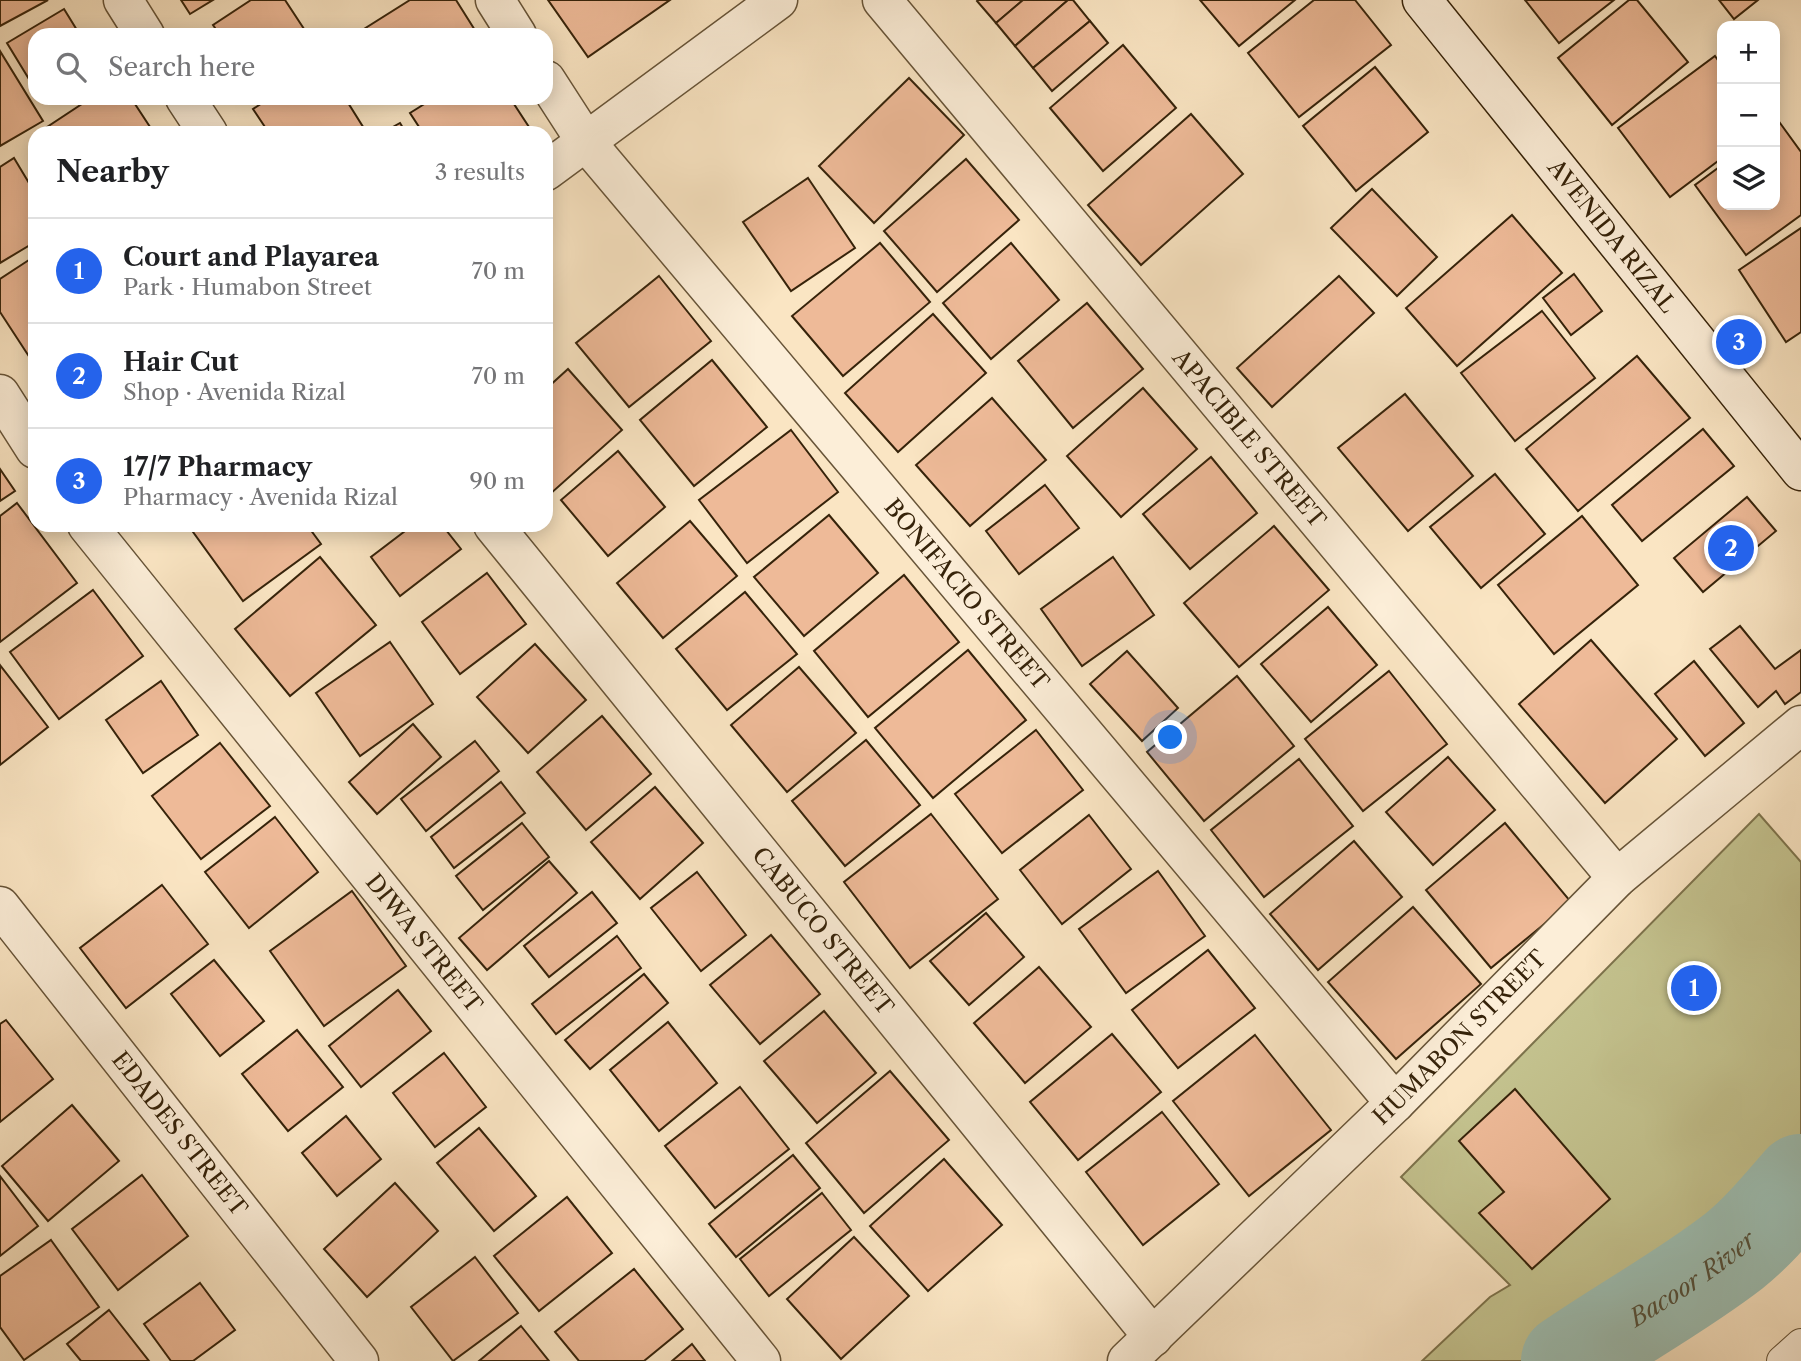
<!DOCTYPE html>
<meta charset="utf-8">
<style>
:root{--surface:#fff;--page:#f2f2f2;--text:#202124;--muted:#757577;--line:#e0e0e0;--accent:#2563eb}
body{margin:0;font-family:"Libre Caslon Text",serif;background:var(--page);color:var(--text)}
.controls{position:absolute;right:21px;top:21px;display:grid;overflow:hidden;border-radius:14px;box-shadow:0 4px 18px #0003}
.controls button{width:63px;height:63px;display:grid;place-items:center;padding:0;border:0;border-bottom:2px solid var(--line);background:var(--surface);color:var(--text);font:35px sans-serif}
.you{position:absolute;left:1171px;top:738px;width:24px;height:24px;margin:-18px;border:5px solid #fff;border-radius:50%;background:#1a73e8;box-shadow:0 0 0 10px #1a73e833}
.badge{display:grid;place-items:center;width:46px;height:46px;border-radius:50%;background:var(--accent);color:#fff;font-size:23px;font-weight:700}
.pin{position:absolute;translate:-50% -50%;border:4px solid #fff;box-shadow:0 2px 7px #0006}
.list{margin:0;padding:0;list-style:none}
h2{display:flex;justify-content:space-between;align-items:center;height:91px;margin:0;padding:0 28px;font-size:30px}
h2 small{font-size:23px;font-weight:400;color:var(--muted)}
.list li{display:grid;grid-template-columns:46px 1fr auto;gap:21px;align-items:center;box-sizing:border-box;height:105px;padding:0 28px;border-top:2px solid var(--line)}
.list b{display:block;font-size:26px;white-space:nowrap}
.list p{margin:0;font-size:23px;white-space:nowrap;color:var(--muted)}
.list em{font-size:23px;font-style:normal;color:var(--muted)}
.icon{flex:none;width:38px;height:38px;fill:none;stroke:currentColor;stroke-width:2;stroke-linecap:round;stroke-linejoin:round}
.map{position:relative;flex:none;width:1801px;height:1361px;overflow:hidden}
.search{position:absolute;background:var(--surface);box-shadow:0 4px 18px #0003;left:28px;top:28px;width:525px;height:77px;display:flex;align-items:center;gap:18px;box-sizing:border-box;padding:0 24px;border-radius:21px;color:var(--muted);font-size:26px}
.panel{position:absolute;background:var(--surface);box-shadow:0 4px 18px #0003;left:28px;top:126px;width:525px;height:406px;border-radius:21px}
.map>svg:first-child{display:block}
.green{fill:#c4c38f;stroke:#7d734c;stroke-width:2}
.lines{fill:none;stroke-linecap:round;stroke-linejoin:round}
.river{stroke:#9ebfb3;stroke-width:94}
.building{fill:#eeba98;stroke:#36230a;stroke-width:2}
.service-casing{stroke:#675438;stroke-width:32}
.minor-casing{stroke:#675438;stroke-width:41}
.tertiary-casing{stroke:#675438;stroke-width:41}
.secondary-casing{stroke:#36230a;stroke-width:41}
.service{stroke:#fceed8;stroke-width:30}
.minor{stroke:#fceed8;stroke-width:38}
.tertiary{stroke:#fceed8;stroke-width:38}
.secondary{stroke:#fceed8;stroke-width:38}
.labels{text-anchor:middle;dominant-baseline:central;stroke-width:5;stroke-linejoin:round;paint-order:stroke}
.street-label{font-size:23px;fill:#36230a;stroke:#fceed8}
.water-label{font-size:24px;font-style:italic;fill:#55523d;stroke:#fceed8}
</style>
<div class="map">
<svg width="1801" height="1361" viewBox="0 0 1801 1361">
<rect width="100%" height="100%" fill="#fae5c3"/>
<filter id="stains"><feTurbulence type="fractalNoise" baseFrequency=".00286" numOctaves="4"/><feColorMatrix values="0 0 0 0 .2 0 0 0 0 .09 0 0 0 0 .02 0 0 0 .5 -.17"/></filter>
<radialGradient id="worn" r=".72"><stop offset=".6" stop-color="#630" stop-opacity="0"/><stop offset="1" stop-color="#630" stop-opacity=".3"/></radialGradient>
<path class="green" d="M1759,814l42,48v363l-36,37 -70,47 -53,52h-220l68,-64 20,-12 -109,-108z"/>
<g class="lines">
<path class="river" id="s1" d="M1568,1361c55,-38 113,-69 166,-110 25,-20 46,-46 67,-70"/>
</g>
<g class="building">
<path d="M0,0h48l-48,26z"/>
<path d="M181,0h32l-23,14z"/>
<path d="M251,0h34l23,35h-88l-7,-10z"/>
<path d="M410,0h46l22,35 -122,-1z"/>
<path d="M548,0h122l-82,57z"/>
<path d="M978,0h45l-27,23 -19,-22z"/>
<path d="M1023,0h45l-53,46 -19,-23z"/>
<path d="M1068,0h5l17,21 -57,47 -18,-22z"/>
<path d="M1200,0h95l-56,46z"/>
<path d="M1314,0h41l36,45 -92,72 -51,-64z"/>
<path d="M1525,0h89l-55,43z"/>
<path d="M1629,0h8l51,62 -76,63 -54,-67z"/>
<path d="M1719,0h39l-24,19z"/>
<path d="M64,9l16,26h-45v54l-28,-46z"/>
<path d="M1090,21l18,22 -56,48 -19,-23z"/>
<path d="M1123,45l53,63 -73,63 -53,-63z"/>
<path d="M0,51l43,70 -43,25z"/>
<path d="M1715,56l7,10v92l-52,39 -52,-69z"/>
<path d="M1375,67l53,65 -72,59 -53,-65z"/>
<path d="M909,78l55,57 -90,88 -55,-57z"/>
<path d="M91,98h40l23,35h-116z"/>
<path d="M270,98h75l20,32 -5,3h-91l-16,-24z"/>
<path d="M434,98h76l19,29 -9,6h-97l-13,-20z"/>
<path d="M1191,114l52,60 -102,91 -53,-60z"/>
<path d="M400,123l6,10h-24z"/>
<path d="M1780,123l21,29v63l-55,40 -51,-70 27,-20v40h53v-78z"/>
<path d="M14,158l21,35v49l-35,21v-96z"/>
<path d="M966,159l53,61 -82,72 -53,-61z"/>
<path d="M808,178l47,70 -64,43 -48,-69z"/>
<path d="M1372,189l65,68 -40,39 -66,-68z"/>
<path d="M1512,215l50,58 -105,93 -51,-58z"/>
<path d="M1801,228v104l-15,10 -47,-72z"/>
<path d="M880,243l50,59 -87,74 -51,-60z"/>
<path d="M1011,243l48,57 -68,59 -48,-56z"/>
<path d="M35,256v99l-5,3 -30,-46v-33z"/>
<path d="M1574,274l28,37 -31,24 -28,-37z"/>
<path d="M659,276l52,65 -82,66 -53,-64z"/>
<path d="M1339,276l35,37 -102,94 -35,-39z"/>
<path d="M1087,303l56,66 -70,59 -55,-67z"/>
<path d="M1542,311l53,67 -80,63 -54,-68z"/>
<path d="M933,314l53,59 -88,79 -53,-59z"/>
<path d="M1637,356l53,62 -112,93 -52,-62z"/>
<path d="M712,360l55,67 -73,59 -54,-66z"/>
<path d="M568,369l54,61 -73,65 -3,-3v-103z"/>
<path d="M1143,388l54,61 -76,68 -54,-61z"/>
<path d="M1405,394l68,82 -65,55 -70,-83z"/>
<path d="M992,398l54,62 -76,66 -54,-61z"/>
<path d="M1703,429l31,37 -92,75 -30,-36z"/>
<path d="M791,430l47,62 -91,71 -48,-63z"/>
<path d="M618,451l47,56 -57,49 -47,-56z"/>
<path d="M1211,457l46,56 -67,56 -47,-55z"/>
<path d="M0,469l15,22 -15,10z"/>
<path d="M1495,474l50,60 -64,54 -51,-61z"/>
<path d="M1045,485l34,43 -60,46 -33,-43z"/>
<path d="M1747,497l29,34 -73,61 -29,-34z"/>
<path d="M17,503l60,80 -77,59v-126z"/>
<path d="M829,515l49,58 -74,63 -50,-59z"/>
<path d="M1582,516l56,69 -84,69 -56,-69z"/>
<path d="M690,521l47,55 -74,62 -46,-55z"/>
<path d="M188,525h119l14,19 -78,57z"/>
<path d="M413,525h29l19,24 -61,47 -29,-39z"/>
<path d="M1274,526l55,64 -90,77 -55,-64z"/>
<path d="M320,557l56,68 -86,71 -55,-67z"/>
<path d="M1113,557l41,58 -72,51 -41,-57z"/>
<path d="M487,573l39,51 -66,50 -38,-52z"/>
<path d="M904,575l55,67 -91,75 -54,-66z"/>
<path d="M93,590l50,66 -84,63 -49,-67z"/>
<path d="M745,592l52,62 -70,56 -51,-61z"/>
<path d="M1328,607l49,58 -66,57 -50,-58z"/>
<path d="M1740,626l35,43 26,-19v42l-16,12 -9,-13 -18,16 -48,-58z"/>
<path d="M1591,640l86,99 -72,64 -86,-99z"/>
<path d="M390,642l43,62 -73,52 -44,-63z"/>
<path d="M535,644l51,56 -58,53 -51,-56z"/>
<path d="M968,650l58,70 -93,78 -58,-70z"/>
<path d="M1127,651l51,57 -36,33 -52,-57z"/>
<path d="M1694,661l50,62 -39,33 -50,-62z"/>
<path d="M0,665l48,62 -48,38z"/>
<path d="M799,667l57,66 -69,59 -56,-67z"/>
<path d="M1389,671l58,73 -84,67 -58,-72z"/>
<path d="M1237,676l57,70 -90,75 -57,-69z"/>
<path d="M161,681l37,54 -55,38 -37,-53z"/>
<path d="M602,716l49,58 -65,56 -49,-58z"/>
<path d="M413,724l28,33 -64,57 -28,-32z"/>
<path d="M1036,730l47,60 -81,63 -47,-59z"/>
<path d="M866,740l54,65 -75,61 -53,-65z"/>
<path d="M475,741l24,30 -73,60 -25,-32z"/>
<path d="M220,743l50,63 -69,53 -49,-63z"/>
<path d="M1448,757l47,53 -62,55 -47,-53z"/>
<path d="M1299,759l54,67 -89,71 -53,-67z"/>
<path d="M501,782l24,31 -71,55 -23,-31z"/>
<path d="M655,787l48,56 -63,56 -49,-57z"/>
<path d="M931,814l67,85 -88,69 -66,-86z"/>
<path d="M1089,815l42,54 -69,55 -42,-54z"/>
<path d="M275,817l43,55 -69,56 -44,-56z"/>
<path d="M522,823l27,34 -66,53 -27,-34z"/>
<path d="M1505,823l66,79 -80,66 -65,-78z"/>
<path d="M1354,841l48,56 -84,73 -48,-56z"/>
<path d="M549,861l28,32 -90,77 -28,-32z"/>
<path d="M1158,871l47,65 -79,57 -47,-64z"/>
<path d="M697,872l49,63 -45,36 -50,-63z"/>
<path d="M162,885l46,59 -82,64 -46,-60z"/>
<path d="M352,891l54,75 -82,60 -54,-75z"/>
<path d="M592,892l25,31 -68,54 -25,-31z"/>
<path d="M1413,907l68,77 -85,75 -68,-77z"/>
<path d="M986,913l38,44 -55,48 -39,-44z"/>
<path d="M771,935l49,59 -60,50 -50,-59z"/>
<path d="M617,936l24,32 -85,66 -24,-30z"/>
<path d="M1208,950l47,58 -77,60 -46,-58z"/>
<path d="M214,960l50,61 -44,35 -49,-62z"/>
<path d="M1039,967l52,60 -66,56 -51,-60z"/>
<path d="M644,974l24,29 -78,66 -25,-29z"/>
<path d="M398,990l33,41 -70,56 -32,-41z"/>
<path d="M824,1011l52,62 -59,50 -53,-62z"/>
<path d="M6,1020l47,59 -53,43v-98z"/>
<path d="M668,1022l49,61 -58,48 -49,-61z"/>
<path d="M297,1030l46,57 -55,44 -46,-57z"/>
<path d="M1112,1034l49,58 -83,68 -48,-58z"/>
<path d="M1255,1035l76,95 -82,66 -76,-95z"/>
<path d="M444,1053l42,54 -51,40 -42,-54z"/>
<path d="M890,1071l59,69 -85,73 -58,-70z"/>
<path d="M740,1087l49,62 -74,59 -50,-62z"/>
<path d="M1515,1089l95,110 -78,70 -53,-56 25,-21 -45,-51z"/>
<path d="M72,1105l47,56 -71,60 -46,-55z"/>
<path d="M1162,1112l57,72 -76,61 -57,-73z"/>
<path d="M346,1116l35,43 -44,37 -35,-43z"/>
<path d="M479,1128l57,68 -42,35 -57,-68z"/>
<path d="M793,1155l27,33 -84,69 -27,-33z"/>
<path d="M944,1159l58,66 -74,66 -58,-65z"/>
<path d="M142,1175l46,61 -70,54 -46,-61z"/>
<path d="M0,1176l38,50 -38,30z"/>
<path d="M395,1183l43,48 -71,66 -43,-48z"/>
<path d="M822,1193l29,37 -82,66 -29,-37z"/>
<path d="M567,1197l45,56 -73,58 -45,-55z"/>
<path d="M854,1237l55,59 -68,63 -54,-60z"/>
<path d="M51,1240l48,67 -75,53 -24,-33v-51z"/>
<path d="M475,1257l43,56 -65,48 -42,-54z"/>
<path d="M634,1269l49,60 -39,32h-65l-24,-29z"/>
<path d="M200,1283l35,47 -42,31h-22l-27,-37z"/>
<path d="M109,1310l40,51h-68l-14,-17z"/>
<path d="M521,1326l28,35h-70z"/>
<path d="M692,1344l13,17h-33z"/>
</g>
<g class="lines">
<defs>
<path id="service" d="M1782,1361l19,-17"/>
<g id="minor">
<path d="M123,0l22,35"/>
<path d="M495,0l22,35"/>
<path id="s2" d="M882,0l735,878"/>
<path id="s3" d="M546,80l40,62 809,961"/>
<path d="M185,98l23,35"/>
<path d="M546,171l232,-171"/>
<path d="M0,394l35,55"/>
<path id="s4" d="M87,525l674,836"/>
<path id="s5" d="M493,525l660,812"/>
<path id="s6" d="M0,906l359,455"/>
</g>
<g id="tertiary">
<path id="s7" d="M1127,1361l268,-258 222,-225 184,-153"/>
</g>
<g id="secondary">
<path id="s8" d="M1422,0l379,471"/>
</g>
</defs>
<use href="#service" class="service-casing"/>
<use href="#minor" class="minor-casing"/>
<use href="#tertiary" class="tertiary-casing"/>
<use href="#secondary" class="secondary-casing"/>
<use href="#service" class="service"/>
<use href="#minor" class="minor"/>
<use href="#tertiary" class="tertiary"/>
<use href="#secondary" class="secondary"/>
</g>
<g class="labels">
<g class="street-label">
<text stroke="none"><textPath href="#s8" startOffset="303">AVENIDA RIZAL</textPath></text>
<text stroke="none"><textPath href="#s2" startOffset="572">APACIBLE STREET</textPath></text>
<text stroke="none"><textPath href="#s3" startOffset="665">BONIFACIO STREET</textPath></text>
<text stroke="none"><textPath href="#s5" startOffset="523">CABUCO STREET</textPath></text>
<text stroke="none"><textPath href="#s4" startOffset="537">DIWA STREET</textPath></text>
<text stroke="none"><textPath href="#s7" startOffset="464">HUMABON STREET</textPath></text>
<text stroke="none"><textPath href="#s6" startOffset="290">EDADES STREET</textPath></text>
</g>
<g class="water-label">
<text stroke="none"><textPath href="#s1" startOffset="149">Bacoor River</textPath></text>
</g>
</g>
<rect width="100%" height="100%" filter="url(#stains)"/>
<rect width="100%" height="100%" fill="url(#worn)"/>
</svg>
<div class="controls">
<button>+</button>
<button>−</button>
<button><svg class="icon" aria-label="layers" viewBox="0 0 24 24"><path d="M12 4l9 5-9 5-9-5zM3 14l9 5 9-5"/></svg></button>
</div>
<div class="you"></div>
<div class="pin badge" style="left:1694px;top:988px">1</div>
<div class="pin badge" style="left:1731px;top:548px">2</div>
<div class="pin badge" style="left:1739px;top:342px">3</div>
<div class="search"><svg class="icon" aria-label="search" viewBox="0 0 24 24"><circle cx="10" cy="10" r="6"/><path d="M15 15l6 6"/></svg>Search here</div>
<section class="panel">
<h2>Nearby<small>3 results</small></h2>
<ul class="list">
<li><span class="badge">1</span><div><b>Court and Playarea</b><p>Park · Humabon Street</p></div><em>70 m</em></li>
<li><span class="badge">2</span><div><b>Hair Cut</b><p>Shop · Avenida Rizal</p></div><em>70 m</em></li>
<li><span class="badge">3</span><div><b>17/7 Pharmacy</b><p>Pharmacy · Avenida Rizal</p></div><em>90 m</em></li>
</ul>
</section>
</div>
